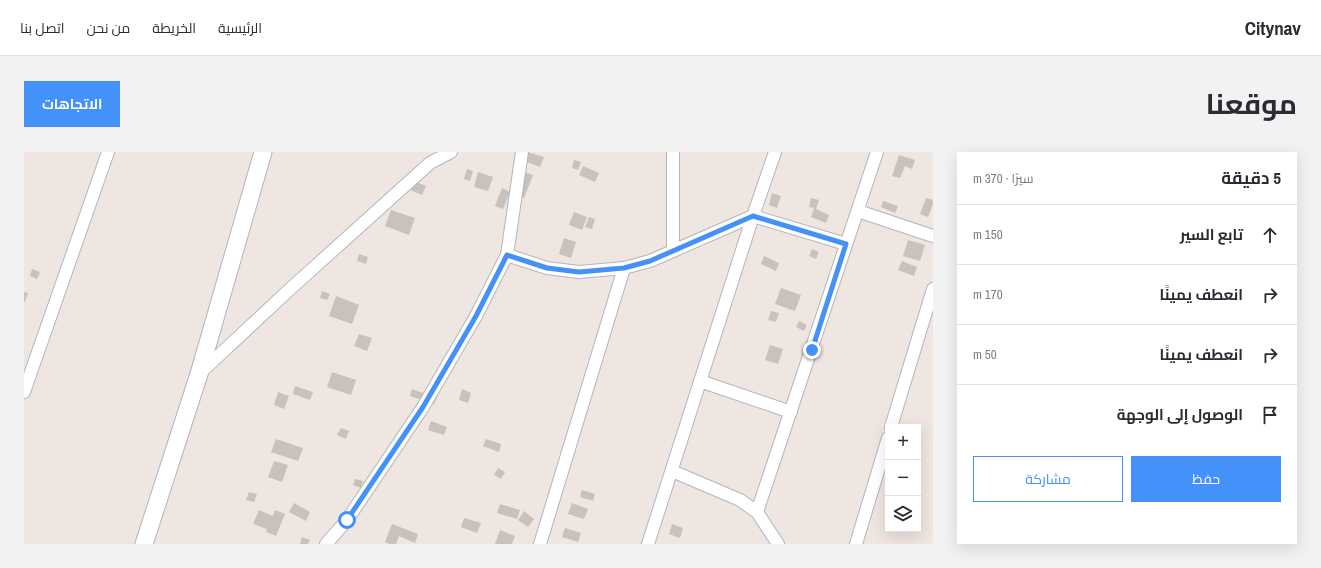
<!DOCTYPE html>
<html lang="ar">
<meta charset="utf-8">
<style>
:root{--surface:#fff;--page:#f2f2f3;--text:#2b2b33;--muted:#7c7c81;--line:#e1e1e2;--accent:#4391f9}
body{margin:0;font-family:"Archivo Narrow",Cairo,sans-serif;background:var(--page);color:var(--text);direction:rtl}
.controls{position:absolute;right:12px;bottom:12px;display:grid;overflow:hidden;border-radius:0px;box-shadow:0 4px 16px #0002}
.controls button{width:36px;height:36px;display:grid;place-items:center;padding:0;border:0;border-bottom:1px solid var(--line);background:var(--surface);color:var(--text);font:20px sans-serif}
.stop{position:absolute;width:12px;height:12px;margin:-9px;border:3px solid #4391f9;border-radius:50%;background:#fff}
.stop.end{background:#4391f9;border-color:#fff;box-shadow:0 1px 4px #0008}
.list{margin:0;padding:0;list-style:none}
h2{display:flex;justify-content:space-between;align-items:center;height:52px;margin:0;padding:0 16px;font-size:17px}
h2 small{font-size:13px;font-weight:400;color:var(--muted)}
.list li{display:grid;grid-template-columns:26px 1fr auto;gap:12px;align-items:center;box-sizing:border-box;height:60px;padding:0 16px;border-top:1px solid var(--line)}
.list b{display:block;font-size:15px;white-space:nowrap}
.list em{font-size:13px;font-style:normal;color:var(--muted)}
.actions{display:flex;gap:8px;padding:12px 16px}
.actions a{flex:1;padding:9px 0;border:1px solid var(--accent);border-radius:0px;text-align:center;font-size:14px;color:var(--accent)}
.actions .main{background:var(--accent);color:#fff}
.icon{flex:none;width:22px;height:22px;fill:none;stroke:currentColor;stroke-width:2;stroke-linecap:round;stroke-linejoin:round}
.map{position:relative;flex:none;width:909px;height:392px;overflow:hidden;direction:ltr;border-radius:0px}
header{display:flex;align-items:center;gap:24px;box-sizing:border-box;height:56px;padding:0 20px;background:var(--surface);border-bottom:1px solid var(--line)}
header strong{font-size:19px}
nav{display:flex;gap:22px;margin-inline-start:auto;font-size:14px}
.intro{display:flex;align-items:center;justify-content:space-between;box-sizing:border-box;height:96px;padding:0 24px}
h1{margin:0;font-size:28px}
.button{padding:10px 18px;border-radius:0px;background:var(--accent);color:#fff;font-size:14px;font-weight:700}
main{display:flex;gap:24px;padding:0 24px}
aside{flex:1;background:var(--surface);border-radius:0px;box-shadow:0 4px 16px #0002}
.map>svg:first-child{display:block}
.building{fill:#c8c1bc}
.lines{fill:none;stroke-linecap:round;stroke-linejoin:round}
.street-casing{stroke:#b1b6be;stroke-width:14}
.secondary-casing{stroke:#b1b6be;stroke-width:19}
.street{stroke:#fff;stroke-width:12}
.secondary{stroke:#fff;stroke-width:17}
.route{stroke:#4391f9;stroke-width:5}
</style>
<header>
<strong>Citynav</strong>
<nav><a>الرئيسية</a><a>الخريطة</a><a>من نحن</a><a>اتصل بنا</a></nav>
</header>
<div class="intro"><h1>موقعنا</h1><a class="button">الاتجاهات</a></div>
<main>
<aside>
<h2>5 دقيقة<small>سيرًا · 370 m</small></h2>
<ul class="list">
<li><svg class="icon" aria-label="ahead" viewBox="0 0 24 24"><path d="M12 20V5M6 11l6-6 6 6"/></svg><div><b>تابع السير</b></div><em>150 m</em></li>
<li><svg class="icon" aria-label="right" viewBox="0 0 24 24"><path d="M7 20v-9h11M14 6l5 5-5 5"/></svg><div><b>انعطف يمينًا</b></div><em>170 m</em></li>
<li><svg class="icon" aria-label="right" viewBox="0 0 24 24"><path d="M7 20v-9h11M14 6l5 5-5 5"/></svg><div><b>انعطف يمينًا</b></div><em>50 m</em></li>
<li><svg class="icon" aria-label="arrive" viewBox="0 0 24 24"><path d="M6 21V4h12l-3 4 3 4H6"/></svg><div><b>الوصول إلى الوجهة</b></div></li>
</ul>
<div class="actions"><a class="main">حفظ</a><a>مشاركة</a></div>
</aside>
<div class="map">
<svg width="909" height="392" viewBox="0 0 909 392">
<rect width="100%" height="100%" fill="#efe5e1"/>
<g class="building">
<path d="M503,0l17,5 -4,10 -16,-6z"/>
<path d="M875,3l16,5 -3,9 -7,-3 -5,12 -8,-2z"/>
<path d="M550,8l7,2 -3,8 -6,-2z"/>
<path d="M559,14l16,7 -4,9 -16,-7z"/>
<path d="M443,17l6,2 -3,10 -6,-2z"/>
<path d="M492,17l17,6 -9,23 -8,-3 3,-9 -8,-3z"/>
<path d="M454,20l15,5 -5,14 -14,-4z"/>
<path d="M388,28l14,6 -4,9 -14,-6z"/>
<path d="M478,36l8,4 -7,17 -8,-3z"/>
<path d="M748,41l9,3 -4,12 -8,-3z"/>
<path d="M787,46l8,2 -3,9 13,6 -3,8 -15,-6 3,-9 -5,-1z"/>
<path d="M902,46l7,2v4l-5,13 -8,-3z"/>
<path d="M859,49l15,5 -3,7 -14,-6z"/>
<path d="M367,58l24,8 -6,17 -24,-9z"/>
<path d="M550,60l13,5 -5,13 -13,-5z"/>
<path d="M565,65l6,2 -3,10 -7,-2z"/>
<path d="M540,86l12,4 -5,16 -12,-4z"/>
<path d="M884,88l17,5 -5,16 -17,-5z"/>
<path d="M788,97l7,3 -3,7 -7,-3z"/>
<path d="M335,102l9,3 -2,7 -9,-3z"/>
<path d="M740,104l15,7 -3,8 -15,-7z"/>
<path d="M878,109l15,6 -3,9 -16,-6z"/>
<path d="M8,117l8,3 -3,7 -7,-3z"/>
<path d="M757,136l20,7 -6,16 -20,-7z"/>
<path d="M298,139l8,3 -3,6 -7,-2z"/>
<path d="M0,140l4,1 -3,9h-1z"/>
<path d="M312,144l23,9 -7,19 -23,-8z"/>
<path d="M747,159l8,2 -3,9 -8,-2z"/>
<path d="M775,169l8,4 -3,6 -8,-4z"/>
<path d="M335,182l13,4 -5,13 -13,-5z"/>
<path d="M746,193l13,4 -5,15 -13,-4z"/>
<path d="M308,220l24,8 -5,15 -24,-8z"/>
<path d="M271,234l18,6 -3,8 -17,-6z"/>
<path d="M388,237l25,9 -3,6 -24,-8z"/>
<path d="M438,237l9,4 -3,10 -9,-3z"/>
<path d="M254,240l11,4 -5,13 -10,-4z"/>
<path d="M407,269l16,6 -3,8 -16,-5z"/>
<path d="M317,276l8,3 -3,8 -9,-4z"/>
<path d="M252,287l27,9 -5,13 -27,-9z"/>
<path d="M462,287l15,5 -2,8 -16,-6z"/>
<path d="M250,309l14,4 -6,17 -14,-5z"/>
<path d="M474,316l7,4 -4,7 -7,-4z"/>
<path d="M331,327l8,2 -2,7 -8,-3z"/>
<path d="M558,338l13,4 -2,7 -13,-4z"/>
<path d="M225,340l8,2 -3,8 -8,-2z"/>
<path d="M270,351l16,9 -4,9 -17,-9z"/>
<path d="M548,351l16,6 -4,10 -16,-5z"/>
<path d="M476,352l20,6 -3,9 -20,-6z"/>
<path d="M235,358l14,6 2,-6 10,4 -9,22 -10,-4 1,-3 -14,-5z"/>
<path d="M500,359l10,8 -6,8 -10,-7z"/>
<path d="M440,366l17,5 -4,10 -16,-6z"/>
<path d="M368,372l26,10 -3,9 -16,-7 -3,8h-6l-5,-2z"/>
<path d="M648,372l11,4 -3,10 -11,-4z"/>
<path d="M541,376l16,5 -3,9 -16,-5z"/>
<path d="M476,378l15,6 -3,8h-17z"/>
<path d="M278,385l8,3 -2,4h-8z"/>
</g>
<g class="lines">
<defs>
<g id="street">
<path d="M834,59l75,25"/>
<path d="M649,99v-99"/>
<path d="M483,103l15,-103"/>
<path d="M175,222l90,-84 141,-127 21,-11"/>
<path d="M676,229l91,31"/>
<path d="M0,240l84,-240"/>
<path d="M867,275l42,-138"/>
<path d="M648,319l68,29 17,12 21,32"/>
<path d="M733,360l120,-360"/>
<path d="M302,392l21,-24 76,-113 53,-91 31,-61 40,13 32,4 45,-4 26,-7 103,-45 93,28"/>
<path d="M516,392l84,-276"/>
<path d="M624,392l105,-328 22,-64"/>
<path d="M832,392l32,-106"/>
</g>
<path id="secondary" d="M120,392l55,-170 64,-222"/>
</defs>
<use href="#street" class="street-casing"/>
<use href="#secondary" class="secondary-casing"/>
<use href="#street" class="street"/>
<use href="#secondary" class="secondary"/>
</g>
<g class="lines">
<path class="route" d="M323,368l76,-113 53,-91 31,-61 40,13 32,4 45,-4 26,-7 103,-45 93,28 -34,106"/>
</g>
</svg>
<div class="controls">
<button>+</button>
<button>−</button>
<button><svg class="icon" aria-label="layers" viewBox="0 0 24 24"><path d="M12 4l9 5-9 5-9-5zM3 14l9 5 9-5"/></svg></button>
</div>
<div class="stop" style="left:323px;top:368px"></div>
<div class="stop end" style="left:788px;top:198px"></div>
</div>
</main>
